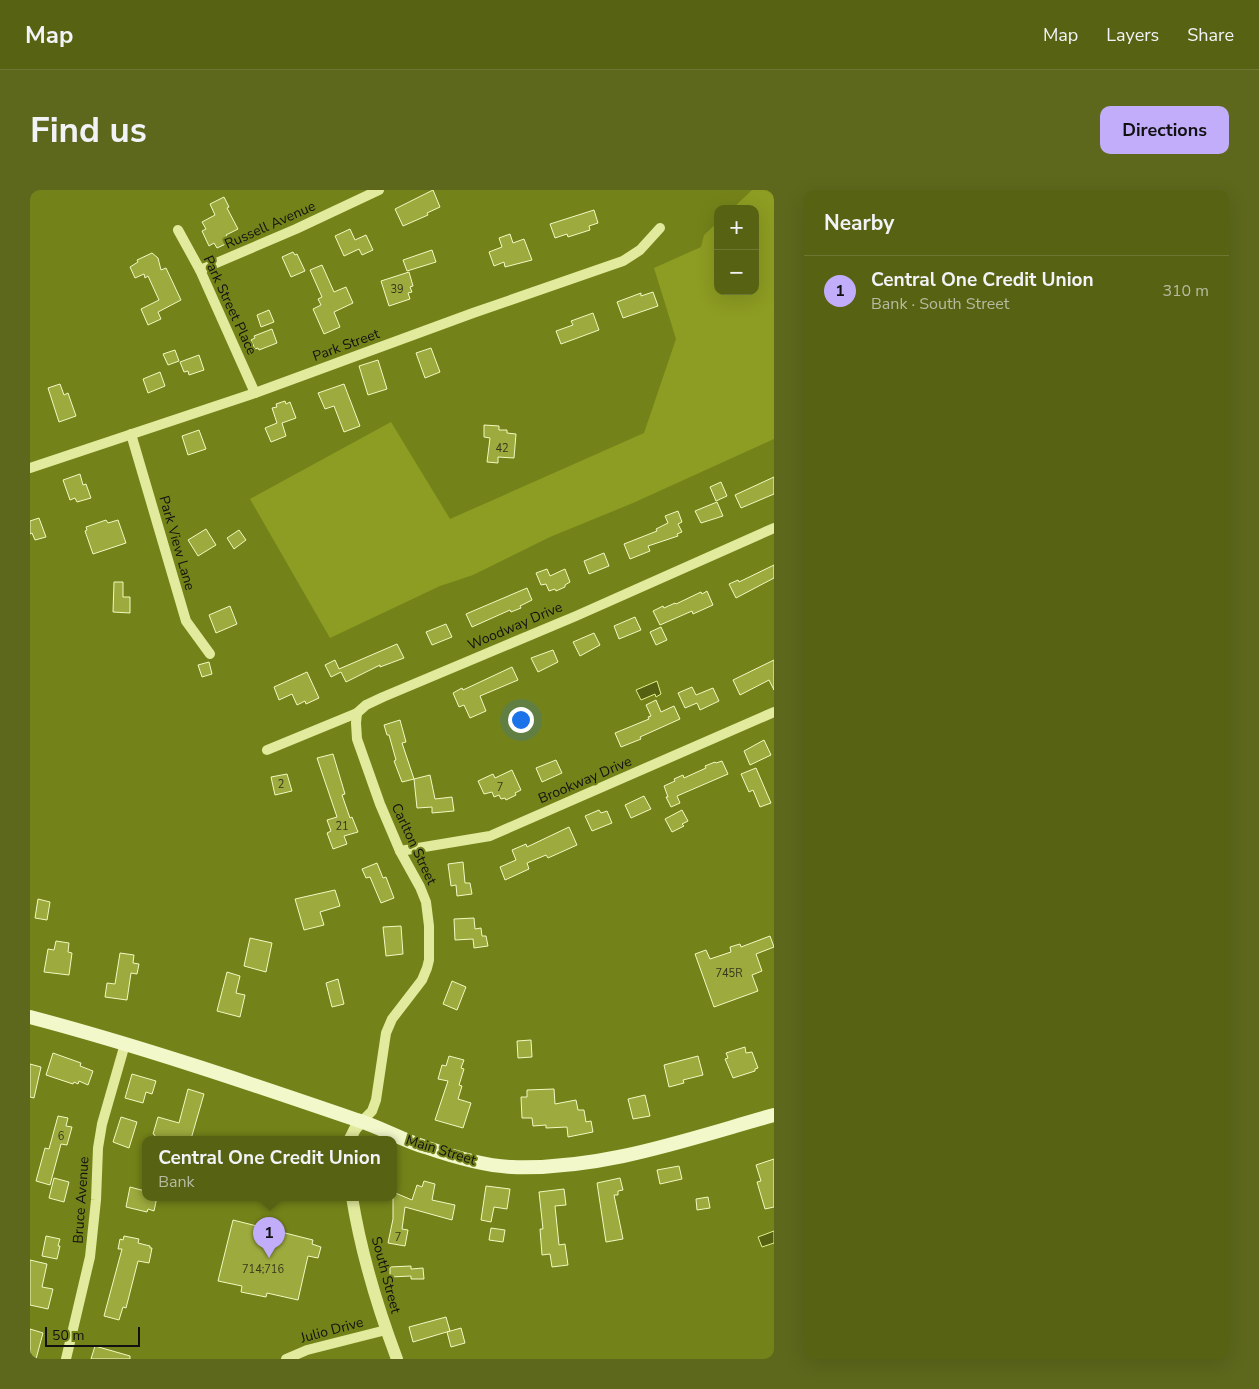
<!DOCTYPE html>
<meta charset="utf-8">
<style>
:root{--surface:#576213;--page:#5d681c;--text:#f1f3f6;--muted:#b6bca0;--line:#6d7633;--accent:#c1adfa}
body{margin:0;font-family:"Nunito Sans",sans-serif;background:var(--page);color:var(--text)}
.controls{position:absolute;right:15px;top:15px;display:grid;overflow:hidden;border-radius:10px;box-shadow:0 5px 20px #0002}
.controls button{width:45px;height:45px;display:grid;place-items:center;padding:0;border:0;border-bottom:1px solid var(--line);background:var(--surface);color:var(--text);font:25px sans-serif}
.scale{position:absolute;left:15px;bottom:12px;width:95px;box-sizing:border-box;padding-left:5px;border:2px solid #111;border-top:0;font-size:14px;line-height:18px;white-space:nowrap;color:#111;-webkit-text-stroke:4px #748319;paint-order:stroke}
.you{position:absolute;left:490px;top:529px;width:18px;height:18px;margin:-12px;border:4px solid #fff;border-radius:50%;background:#1a73e8;box-shadow:0 0 0 8px #1a73e833}
.badge{display:grid;place-items:center;width:32px;height:32px;border-radius:50%;background:var(--accent);color:#111;font-size:16px;font-weight:700}
.pin{position:absolute;translate:-50% -41px;filter:drop-shadow(0 1px 2px #0008)}
.pin::after{content:'';position:absolute;top:26px;width:18px;height:15px;background:inherit;clip-path:polygon(0 0,100% 0,50% 100%)}
.popup{position:absolute;left:112px;top:946px;width:255px;height:65px;box-sizing:border-box;display:grid;place-content:center;border-radius:10px;background:var(--surface);filter:drop-shadow(0 1px 4px #0005);font-size:16px;white-space:nowrap;color:var(--muted)}
.popup b{font-size:19px;color:var(--text)}
.popup::after{content:'';position:absolute;left:50%;top:100%;margin-left:-10px;border:10px solid transparent;border-top-color:var(--surface)}
.list{margin:0;padding:0;list-style:none}
h2{display:flex;justify-content:space-between;align-items:center;height:65px;margin:0;padding:0 20px;font-size:21px}
h2 small{font-size:16px;font-weight:400;color:var(--muted)}
.list li{display:grid;grid-template-columns:32px 1fr auto;gap:15px;align-items:center;box-sizing:border-box;height:70px;padding:0 20px;border-top:1px solid var(--line)}
.list b{display:block;font-size:19px;white-space:nowrap}
.list p{margin:0;font-size:16px;white-space:nowrap;color:var(--muted)}
.list em{font-size:16px;font-style:normal;color:var(--muted)}
.map{position:relative;flex:none;width:744px;height:1169px;overflow:hidden;border-radius:10px}
header{display:flex;align-items:center;gap:30px;box-sizing:border-box;height:70px;padding:0 25px;background:var(--surface);border-bottom:1px solid var(--line)}
header strong{font-size:24px}
nav{display:flex;gap:28px;margin-inline-start:auto;font-size:18px}
.intro{display:flex;align-items:center;justify-content:space-between;box-sizing:border-box;height:120px;padding:0 30px}
h1{margin:0;font-size:35px}
.button{padding:12px 22px;border-radius:10px;background:var(--accent);color:#111;font-size:18px;font-weight:700}
main{display:flex;gap:30px;padding:0 30px}
aside{flex:1;background:var(--surface);border-radius:10px;box-shadow:0 5px 20px #0002}
.map>svg:first-child{display:block}
.green{fill:#8d9c22}
.water{fill:#556010;stroke:#e4ee90}
.building{fill:#9daa3d;stroke:#f2f9c2}
.lines{fill:none;stroke-linecap:round;stroke-linejoin:round}
.minor{stroke:#e2eb9d;stroke-width:10}
.tertiary{stroke:#e2eb9d;stroke-width:12}
.secondary{stroke:#f2f8c9;stroke-width:14}
.labels{text-anchor:middle;dominant-baseline:central;stroke-width:4;stroke-linejoin:round;paint-order:stroke}
.number-label{font-size:11px;fill:#34371c}
.street-label{font-size:14px;fill:#111;stroke:#748319}
</style>
<header>
<strong>Map</strong>
<nav><a>Map</a><a>Layers</a><a>Share</a></nav>
</header>
<div class="intro"><h1>Find us</h1><a class="button">Directions</a></div>
<main>
<div class="map">
<svg width="744" height="1169" viewBox="0 0 744 1169">
<rect width="100%" height="100%" fill="#748319"/>
<path class="green" d="M722,0h22v249l-141,64 -83,34 -77,38 -33,11 -110,52 -80,-139 141,-77 59,97 194,-86 32,-94 -22,-71 47,-21 3,-12 14,-13v69h37v-82h-23z"/>
<g class="water">
<path d="M627,491l4,13 -5,3 -1,-3 -14,6 -5,-10z"/>
<path d="M744,1041v12l-12,4 -4,-10z"/>
</g>
<g class="building">
<path d="M403,0l7,17 -13,6 1,2 -25,11 -8,-17z"/>
<path d="M194,7l5,10 -2,1 11,21 -12,6 4,7 -13,6 -3,-5 -5,3 -7,-15 4,-2 -4,-7 13,-7 -5,-11z"/>
<path d="M564,20l4,13 -9,3 1,4 -22,7 -1,-3 -12,4 -5,-14z"/>
<path d="M320,39l5,11 11,-5 7,15 -11,5 -3,-6 -15,7 -9,-20z"/>
<path d="M480,44l3,9 11,-4 8,21 -27,7 -1,-5 -10,4 -5,-14 13,-5 -3,-9z"/>
<path d="M402,60l4,12 -29,9 -4,-11z"/>
<path d="M263,62l2,3 2,-1 8,17 -14,6 -9,-20z"/>
<path d="M122,63l6,5 3,12 5,-2 15,32 -23,12 3,7 -13,6 -7,-16 18,-9 -11,-24 -3,2 -1,-4 -9,4 -5,-11 8,-5 -1,-2z"/>
<path d="M292,75l12,27 12,-5 7,16 -19,9 6,15 -16,7 -11,-25 8,-4 -3,-6 4,-2 -12,-27z"/>
<path d="M379,82l4,14 -3,1 2,5 -4,1 2,6 -21,7 -8,-25z"/>
<path d="M623,102l5,14 -35,12 -6,-16 24,-9v3z"/>
<path d="M239,120l5,12 -13,5 -4,-12z"/>
<path d="M563,123l6,17 -38,14 -5,-13 17,-6 -2,-4z"/>
<path d="M242,139l5,14 -18,7 -1,-2 -3,1 -4,-9 4,-2 -1,-2z"/>
<path d="M401,158l9,24 -15,6 -9,-25z"/>
<path d="M145,160l4,11 -11,4 -5,-11z"/>
<path d="M169,165l5,15 -15,5 -1,-4 -4,1 -4,-10z"/>
<path d="M348,170l9,29 -19,6 -9,-29z"/>
<path d="M130,182l5,14 -17,7 -5,-14z"/>
<path d="M30,194l4,11 4,-2 8,23 -17,6 -11,-34z"/>
<path d="M314,194l16,42 -16,6 -10,-26 -9,3 -7,-16z"/>
<path d="M255,211l1,3 4,-2 6,16 -14,5 4,13 -15,6 -6,-14 12,-5 -5,-15 5,-1 -1,-3z"/>
<path d="M454,235l15,1v4h8v3l9,1 -2,24 -16,-1v6l-11,-1 3,-24 -6,-1z"/>
<path d="M169,240l7,19 -18,6 -6,-19z"/>
<path d="M50,284l3,11 3,-1 5,14 -14,4 -2,-4 -5,2 -7,-20z"/>
<path d="M744,287v17l-33,14 -6,-13z"/>
<path d="M691,292l6,14 -11,5 -6,-14z"/>
<path d="M687,312l6,14 -22,7 -6,-12z"/>
<path d="M648,321l4,11 -4,2 4,8 -5,2 1,2 -30,10 2,5 -20,8 -6,-15 33,-13 -1,-2 12,-6 -3,-7z"/>
<path d="M9,328l7,19 -11,3 -3,-7 -2,1v-13z"/>
<path d="M76,330l2,3 10,-3 8,23 -33,11 -8,-23 2,-1 -1,-3z"/>
<path d="M176,339l10,16 -18,11 -10,-16z"/>
<path d="M209,340l7,10 -12,9 -7,-11z"/>
<path d="M574,363l5,13 -20,8 -5,-13z"/>
<path d="M744,375v13l-38,20 -7,-14 9,-4 1,2z"/>
<path d="M517,379l3,7 15,-7 5,13 -5,3v2l-9,4 -1,-2 -6,2 -3,-7 -5,1 -5,-12z"/>
<path d="M84,392h9v15h7v16l-17,-1z"/>
<path d="M497,398l5,12 -12,6 1,2 -10,4 -1,-2 -38,17 -6,-13z"/>
<path d="M677,401l6,14 -20,9 -1,-3 -32,14 -7,-14 10,-5 1,2 11,-5 1,1 25,-12 1,2z"/>
<path d="M200,416l7,18 -21,9 -7,-18z"/>
<path d="M605,427l6,13 -22,9 -5,-13z"/>
<path d="M416,434l6,13 -20,8 -6,-13z"/>
<path d="M631,437l6,13 -11,5 -6,-13z"/>
<path d="M564,443l6,12 -20,11 -7,-14z"/>
<path d="M367,454l7,14 -24,9v-2l-34,17 -5,-10 -10,5 -6,-12 10,-5 4,9z"/>
<path d="M523,460l5,12 -20,10 -7,-14z"/>
<path d="M744,470v30l-5,-10 -29,15 -7,-15z"/>
<path d="M179,472l3,12 -10,3 -4,-12z"/>
<path d="M482,477l6,13 -38,16 6,15 -16,7 -6,-13 -5,2 -6,-14 9,-5 1,2z"/>
<path d="M277,482l12,26 -13,6 -1,-3 -8,4 -5,-11 -13,6 -5,-13z"/>
<path d="M662,497l4,8 17,-7 6,13 -19,9 -3,-7 -12,5 -7,-15z"/>
<path d="M626,510l5,12 13,-6 6,13 -40,18 1,2 -20,8 -6,-14 34,-14 -1,-2 3,-1 -5,-11z"/>
<path d="M370,530l6,22 -4,1 12,36 -12,3 -8,-21 2,-1 -7,-25h-2l-3,-10z"/>
<path d="M734,550l7,15 -21,10 -6,-14z"/>
<path d="M303,564l12,40 -3,1 8,23 2,-1 6,15 -14,4 3,8 -14,5 -6,-16 4,-2 -4,-11 10,-3 -20,-59z"/>
<path d="M526,570l6,13 -20,9 -6,-14z"/>
<path d="M692,571l6,13 -51,22 3,7 -9,4 -5,-10h2l-4,-11 11,-5 -1,-2 9,-4 1,3 22,-10 -1,-2 10,-4 1,1z"/>
<path d="M726,578l15,35 -11,4 -7,-17 -4,2 -8,-18z"/>
<path d="M482,580l9,20 -6,3 1,2 -10,5 -1,-2 -4,1 -2,-4 -5,2 -2,-5 -8,2 -6,-13 15,-7 2,4z"/>
<path d="M257,584l5,17 -17,4 -4,-18z"/>
<path d="M400,585l5,24 17,-2 2,14 -22,2v-6l-15,1 -3,-29z"/>
<path d="M614,606l7,13 -20,9 -6,-13z"/>
<path d="M569,620l2,3 6,-2 5,12 -20,8 -7,-15z"/>
<path d="M652,620l6,11 -6,3 2,2 -12,6 -7,-13z"/>
<path d="M539,637l8,18 -29,13 -2,-3 -19,8 2,6 -24,11 -5,-13 16,-7 -4,-10 14,-6 1,3z"/>
<path d="M433,672l2,21h5l2,11 -15,2 -1,-11 -5,1 -3,-22z"/>
<path d="M347,673l6,15 3,-1 8,21 -13,5 -11,-26 -4,1 -4,-9z"/>
<path d="M305,700l5,16 -20,6 4,13 -20,5 -9,-31z"/>
<path d="M8,709l12,3 -3,18 -12,-2z"/>
<path d="M444,728l1,11 6,-1 1,8h4l2,10 -14,2 -1,-9 -18,1 -1,-21z"/>
<path d="M371,736l2,28 -17,2 -3,-29z"/>
<path d="M740,746l4,11 -18,7 6,17 -10,4 6,16 -44,16 -19,-53 11,-4 4,9 21,-7 -1,-5 10,-3 1,3z"/>
<path d="M220,748l22,5 -6,29 -22,-6z"/>
<path d="M26,751l13,2 -1,9 4,1 -3,22 -25,-3 4,-23 6,1z"/>
<path d="M90,763l14,2 -1,8 6,1 -2,10 -6,-1 -4,27 -22,-3 2,-14 8,1z"/>
<path d="M197,782l13,4 -4,17 9,2 -5,22 -23,-6z"/>
<path d="M308,789l6,25 -12,3 -6,-24z"/>
<path d="M422,791l14,6 -9,23 -14,-6z"/>
<path d="M501,850l1,17 -14,1 -1,-17z"/>
<path d="M715,857l1,6 6,-1 6,16 -3,1v2l-22,7 -8,-19 3,-1 -2,-5z"/>
<path d="M23,863l28,10 -1,3 13,5 -5,14 -9,-4 -1,3 -4,-2 -1,2 -27,-9z"/>
<path d="M419,866l15,4 -3,8 3,1 -5,16 3,1 -4,13 13,4 -8,25 -28,-8 13,-39 -10,-2 4,-14 4,1z"/>
<path d="M668,866l5,19 -20,5 1,3 -15,4 -5,-22z"/>
<path d="M0,874l11,3 -7,31 -4,-1z"/>
<path d="M102,884l24,7 -4,13 -6,-2 -3,11 -18,-5z"/>
<path d="M158,899l16,5 -13,45h-38l2,-4 -2,-1 5,-17 21,6z"/>
<path d="M524,899l1,15 21,-4 2,10h6l2,12 5,-1 2,11 -25,5 -1,-10 -21,1v-3l-13,1 -1,-8h-10l-1,-21h6v-7z"/>
<path d="M615,905l5,21 -17,3 -5,-20z"/>
<path d="M28,926l10,2 -2,8 6,1 -5,18 -6,-1 -11,41 -14,-4 9,-33 4,1z"/>
<path d="M91,927l16,5 -8,26 -16,-6z"/>
<path d="M744,969v48l-9,2 -8,-27 4,-1 -5,-16z"/>
<path d="M649,976l3,13 -22,5 -3,-14z"/>
<path d="M24,988l15,4 -5,20 -15,-4z"/>
<path d="M590,988l3,12 -5,1v4h-4l9,44 -17,3 -9,-59z"/>
<path d="M394,991l11,3 -3,16 23,5 -3,15 -47,-13 -3,22 6,1 -3,16 -17,-3 5,-24v-27l19,8 5,-15 5,2z"/>
<path d="M456,996l24,3 -3,20 -13,-2 -3,15 -10,-2z"/>
<path d="M100,997l15,4v6h12l-3,14 -6,-2 -1,3 -21,-5z"/>
<path d="M534,999l2,16 -11,1 4,39 6,-1 3,21 -16,2 -2,-13 -8,1 -2,-26h3l-4,-37z"/>
<path d="M678,1007l2,11 -13,2 -1,-11z"/>
<path d="M203,1030l80,20 -1,4 9,3 -3,11 -10,-2 -10,44 -31,-7 -1,4 -25,-5 1,-6 -24,-5z"/>
<path d="M461,1038l14,2 -2,12 -14,-2z"/>
<path d="M16,1046l14,3 -2,7h2l-3,13 -15,-3z"/>
<path d="M94,1046l15,3 -1,4 12,3v2h2l-3,15 -11,-2 -12,47 -3,-1 -4,13 -15,-4 18,-67h-4l2,-10 3,1z"/>
<path d="M0,1070l17,4 -5,23 11,2 -5,20 -18,-4z"/>
<path d="M381,1076v3l12,-1 1,11h-13v-3l-21,1v-10z"/>
<path d="M416,1127l4,14 -37,11 -4,-15z"/>
<path d="M431,1138l4,15 -14,4 -4,-15z"/>
<path d="M0,1139l13,4 -7,26h-6z"/>
<path d="M65,1156l35,10v3h-39z"/>
</g>
<g class="lines">
<g class="minor">
<path d="M148,40l22,40 55,123"/>
<path d="M170,80l96,-41 83,-39"/>
<path d="M101,244l55,187 24,33"/>
<path d="M0,278l225,-75 218,-80 150,-52 17,-11 20,-22"/>
<path d="M327,523l-1,10 1,16 23,65 20,47 20,36 6,15 3,24v34l-2,8 -5,12 -30,39 -6,14 -10,67 -4,11 -10,10"/>
<path d="M237,560l90,-37 9,-8 17,-8 193,-81 198,-88"/>
<path d="M370,661l90,-15 284,-124"/>
<path d="M36,1169l24,-102 6,-57 2,-52 4,-24 23,-80"/>
<path d="M256,1169l21,-9 79,-20"/>
</g>
<g class="tertiary">
<path d="M320,949l5,-10 7,-8"/>
<path d="M322,1007c9,56 25,109 45,162"/>
</g>
<path class="secondary" d="M0,827c110,29 219,66 327,103 23,7 45,20 68,27 26,9 60,19 87,20 91,3 176,-28 262,-52"/>
</g>
<g class="labels">
<g class="number-label">
<text x="367" y="99">39</text>
<text x="472" y="258">42</text>
<text x="251" y="594">2</text>
<text x="470" y="597">7</text>
<text x="312" y="636">21</text>
<text x="699" y="783">745R</text>
<text x="31" y="946">6</text>
<text x="368" y="1047">7</text>
<text x="233" y="1079">714;716</text>
</g>
<g class="street-label">
<text transform="translate(240 35) rotate(-24)">Russell Avenue</text>
<text transform="translate(200 115) rotate(65)">Park Street Place</text>
<text transform="translate(316 155) rotate(-20)">Park Street</text>
<text transform="translate(147 353) rotate(74)">Park View Lane</text>
<text transform="translate(485 436) rotate(-23)">Woodway Drive</text>
<text transform="translate(555 590) rotate(-23)">Brookway Drive</text>
<text transform="translate(384 654) rotate(65)">Carlton Street</text>
<text transform="translate(411 960) rotate(17)">Main Street</text>
<text transform="translate(51 1010) rotate(-86)">Bruce Avenue</text>
<text transform="translate(356 1085) rotate(75)">South Street</text>
<text transform="translate(302 1140) rotate(-15)">Julio Drive</text>
</g>
</g>
</svg>
<div class="controls">
<button>+</button>
<button>−</button>
</div>
<div class="scale">50 m</div>
<div class="you"></div>
<div class="pin badge" style="left:239px;top:1068px">1</div>
<div class="popup"><b>Central One Credit Union</b>Bank</div>
</div>
<aside>
<h2>Nearby<small></small></h2>
<ul class="list">
<li><span class="badge">1</span><div><b>Central One Credit Union</b><p>Bank · South Street</p></div><em>310 m</em></li>
</ul>
</aside>
</main>
